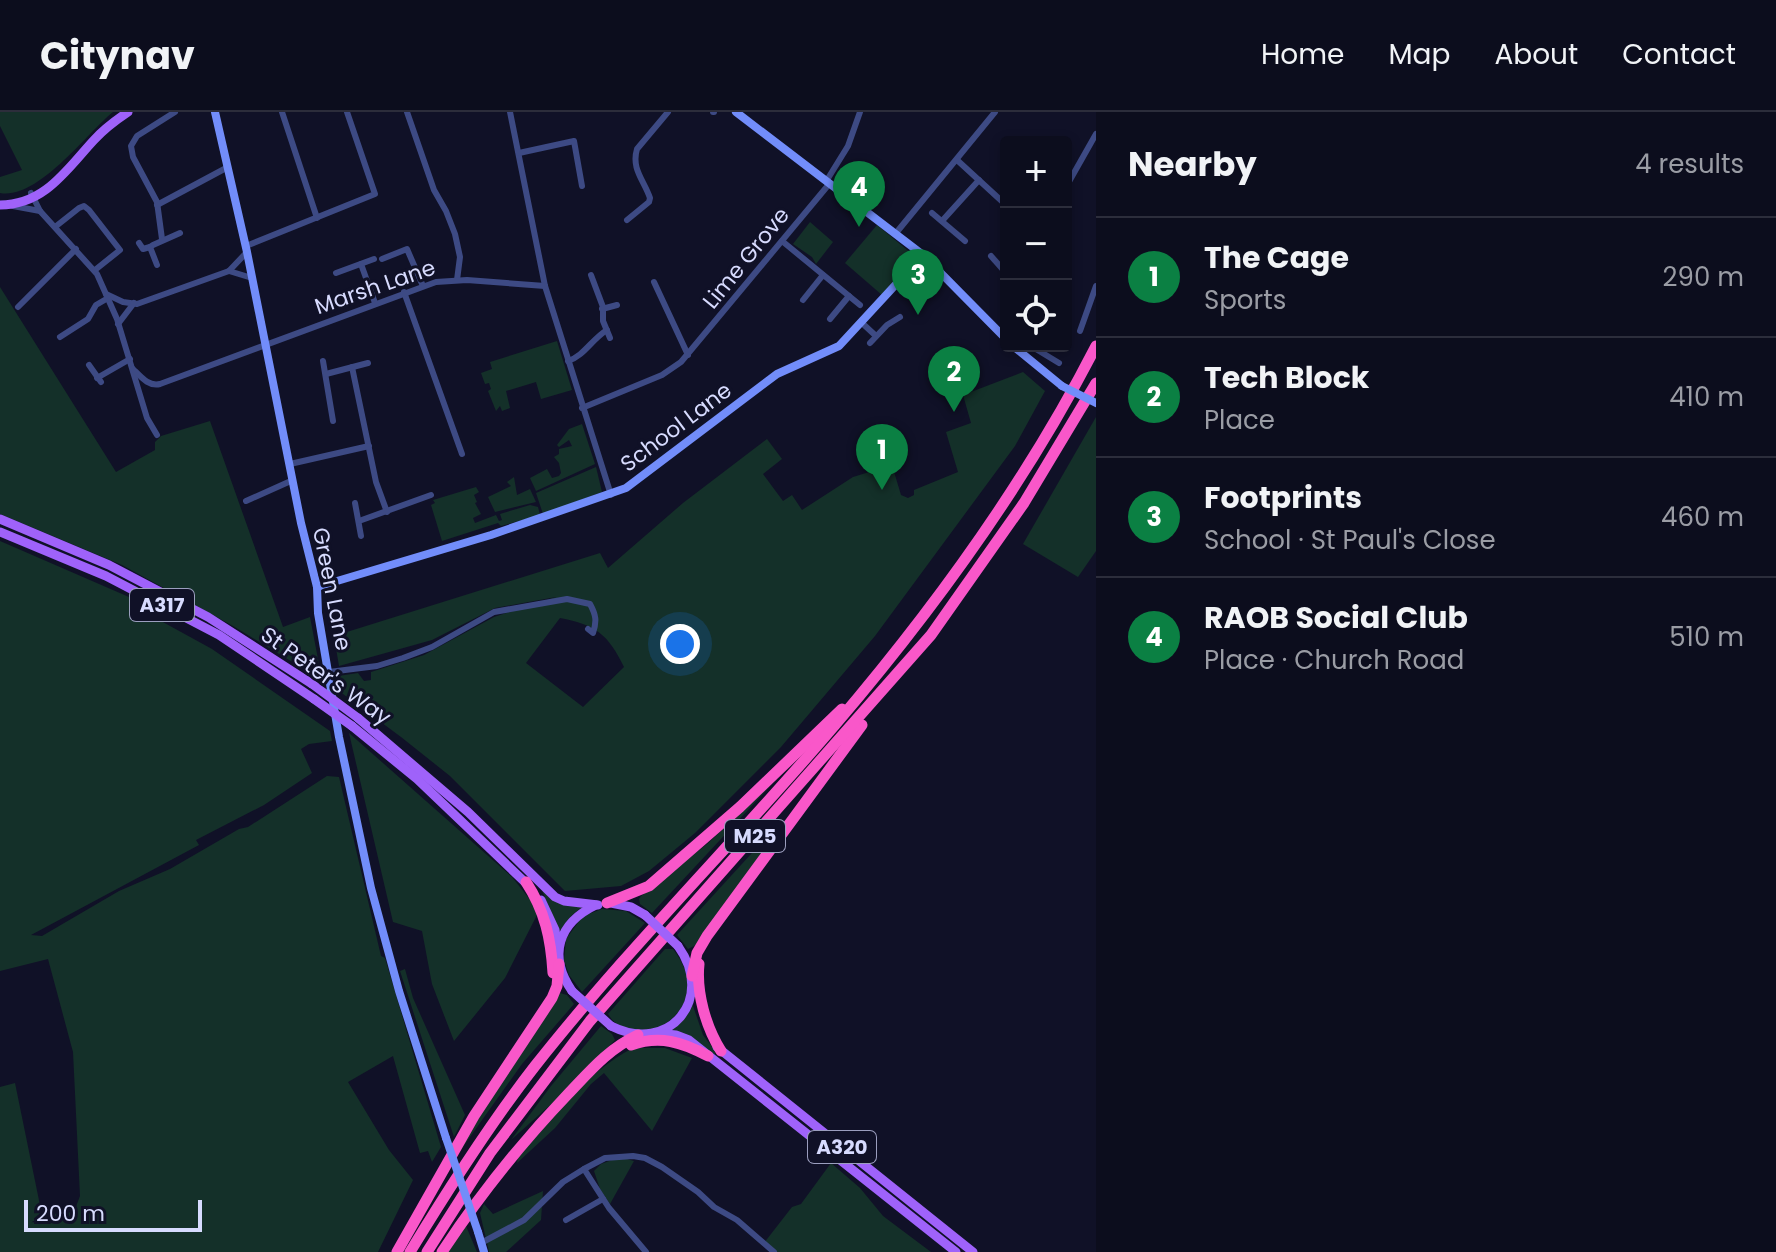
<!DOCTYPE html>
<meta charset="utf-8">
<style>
:root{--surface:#0c0d1d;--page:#151626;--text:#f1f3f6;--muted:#9a9ca4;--line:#2c2d3b;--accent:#0b8043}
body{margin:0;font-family:Poppins,sans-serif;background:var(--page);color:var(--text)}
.controls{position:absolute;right:24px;top:24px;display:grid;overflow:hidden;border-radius:8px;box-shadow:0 4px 12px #0003}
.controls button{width:72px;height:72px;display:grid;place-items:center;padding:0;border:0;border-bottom:2px solid var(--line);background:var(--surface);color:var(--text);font:40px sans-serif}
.scale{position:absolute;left:24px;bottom:20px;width:178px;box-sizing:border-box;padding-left:8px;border:4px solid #d7dbfe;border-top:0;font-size:22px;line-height:28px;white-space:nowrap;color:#d7dbfe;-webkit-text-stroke:6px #101127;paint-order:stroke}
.you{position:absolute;left:680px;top:532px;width:28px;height:28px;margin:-20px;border:6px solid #fff;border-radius:50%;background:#1a73e8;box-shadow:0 0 0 12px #1a73e833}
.badge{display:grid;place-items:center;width:52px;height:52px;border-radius:50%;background:var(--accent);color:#fff;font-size:26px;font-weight:700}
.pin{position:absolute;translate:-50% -66px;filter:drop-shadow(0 2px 4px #0008)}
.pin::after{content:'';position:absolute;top:42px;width:28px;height:24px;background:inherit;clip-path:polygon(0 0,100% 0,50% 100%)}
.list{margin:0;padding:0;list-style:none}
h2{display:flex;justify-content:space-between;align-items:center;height:104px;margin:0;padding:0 32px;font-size:34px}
h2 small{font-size:26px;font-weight:400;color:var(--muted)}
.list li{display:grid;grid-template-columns:52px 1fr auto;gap:24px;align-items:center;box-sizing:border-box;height:120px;padding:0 32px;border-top:2px solid var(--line)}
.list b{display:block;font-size:30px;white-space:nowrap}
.list p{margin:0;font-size:26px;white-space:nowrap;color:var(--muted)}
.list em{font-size:26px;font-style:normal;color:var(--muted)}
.icon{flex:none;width:44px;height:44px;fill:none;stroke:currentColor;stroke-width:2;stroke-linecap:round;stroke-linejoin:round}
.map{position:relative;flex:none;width:1096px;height:1140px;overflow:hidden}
header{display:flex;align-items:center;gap:48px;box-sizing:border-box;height:112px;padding:0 40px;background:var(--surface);border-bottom:2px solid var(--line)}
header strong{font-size:38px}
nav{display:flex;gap:44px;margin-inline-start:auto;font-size:28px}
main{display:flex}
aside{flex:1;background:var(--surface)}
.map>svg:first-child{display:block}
.green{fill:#143029;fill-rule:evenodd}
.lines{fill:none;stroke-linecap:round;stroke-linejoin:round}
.street{stroke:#3d4a84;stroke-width:6}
.secondary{stroke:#728dfa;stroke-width:8}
.primary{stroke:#9f62fa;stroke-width:9}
.highway{stroke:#f957c9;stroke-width:11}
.secondary-bridge{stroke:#728dfa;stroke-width:8}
.primary-bridge{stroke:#9f62fa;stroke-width:9}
.labels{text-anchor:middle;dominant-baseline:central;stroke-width:6;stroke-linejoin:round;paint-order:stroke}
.shield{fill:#101127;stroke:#9b9ebe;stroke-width:2}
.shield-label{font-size:20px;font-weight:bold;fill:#d7dbfe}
.street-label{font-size:22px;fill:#d7dbfe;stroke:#101127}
</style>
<header>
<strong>Citynav</strong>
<nav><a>Home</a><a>Map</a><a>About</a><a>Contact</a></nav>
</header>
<main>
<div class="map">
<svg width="1096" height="1140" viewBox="0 0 1096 1140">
<rect width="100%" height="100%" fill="#101127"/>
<g class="green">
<path d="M0,0h113c-27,22 -75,88 -113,81v-16l22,-7 -22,-44z"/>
<path d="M810,110l23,20 -17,22 -4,-7 -19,-13z"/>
<path d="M877,113l40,33 -35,37 -37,-32z"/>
<path d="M0,175l116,185 39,-22v-8l6,-6 49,-15 73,206 27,-10 12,63 -89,-54 -111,-61 -122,-51z"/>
<path d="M557,229l15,49 -31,9 -5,-17 -30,9 4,17 -8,3 -2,-5 -4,5 -8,-20 3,-2 -2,-6 -4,1 -4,-11 11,-4 -2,-7z"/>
<path d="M1023,260l22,19 -30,55 -140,190 -94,111 -86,86 -46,38 -28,15 -56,5 -115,-115 -49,-39 -62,-46 -1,-15 20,-3 6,8 7,-1v-8l53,-17 70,-38 62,-20 -61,11 -63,32 -93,26 -5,-30 266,-83 8,15 75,-65 84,-64 15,20 -19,15 20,27 9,-6 10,15 51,-33 39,-12 9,30 7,3 6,-3v-5l44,-18 -12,-40 25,-9 -8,-28zM560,506c36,7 48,16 64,49l-41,40 -57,-44z"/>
<path d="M1096,305v134l-18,26 -55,-33z"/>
<path d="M582,312l13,40 -59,27 -6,-13 17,-9 5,9 7,-2 2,-3 -2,-10 -5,-6 5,-3v-5l13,-3 -3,-6 -10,7 -2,-2 12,-16z"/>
<path d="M596,355l6,25 -59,22 -7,-21z"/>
<path d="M514,365l3,18 13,-6 6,13 -41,10 -7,-15 23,-11 -4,-4z"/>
<path d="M476,375l3,5 -5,3 3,7 -2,1 6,11 -8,4 2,5 21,-8 3,6 3,-1 -2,-6 30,-9 8,2 2,8 -39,11 -3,-3 -56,18 -11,-36 4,-2 -2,-3z"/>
<path d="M0,429l129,56 1,7 82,45 118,82 2,10 -23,3 -8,5 11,24 -48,32 -68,35 3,5 -168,90 11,1 77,-45 51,-22 69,-40 9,-2 79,-51 12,1 42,179 4,2 56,189 -9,15 -4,-11 -8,2 -27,-97 -45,26 41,68 24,30 -35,72h-378v-165l15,-4 27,132 32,-3 6,-16 -7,-144 -25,-93 -48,12z"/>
<path d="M349,621l163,144 27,34 -34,67 -51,63 -22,-57 -10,-53 -29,-9z"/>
<path d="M773,671l-121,130 -12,-9 -1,-5 2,-3 66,-52z"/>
<path d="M762,730v16l-66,87 -8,4 -11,-14z"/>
<path d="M541,776c14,12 23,19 42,18l-12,10 -12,16z"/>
<path d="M602,797l24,2 19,12 -63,69 -13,-17 -5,-15 2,-21 17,-23z"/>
<path d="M665,837h8c49,62 -39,109 -65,65z"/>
<path d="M405,857l8,29 52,117 -11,22 -54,-166z"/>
<path d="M560,881l7,2 7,9 -52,60 -62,87 10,-21z"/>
<path d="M692,891l11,32 13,17 -2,3 -45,-25z"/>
<path d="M601,914l11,8 3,6 -57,58 -47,42 40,-54z"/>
<path d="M633,936h32l27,10 -40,73 -48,-58 -13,11 -36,44 -38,35 1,-5c34,-39 68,-86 115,-110z"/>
<path d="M620,1045l14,4 -24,43 -10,-15 -6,-18 7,-7z"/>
<path d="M831,1051l29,25 23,28 48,36h-157l-10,-9 28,-36 9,-3z"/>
<path d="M543,1079l-2,29 -35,32h-17l-9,-39 4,-9 9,10z"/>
<path d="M466,1114l11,26h-30z"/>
</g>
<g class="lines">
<g class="street">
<path d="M282,0l35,106"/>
<path d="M407,0l27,78 12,21 9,23 5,23 -3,23"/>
<path d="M510,0l35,174 66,209"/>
<path d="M713,0h1"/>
<path d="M519,41l55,-12 8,45"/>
<path d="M957,48l49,45"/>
<path d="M827,68l21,-34 12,-34"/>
<path d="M1066,75l30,-53"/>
<path d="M31,81l9,18 57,63 20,45 30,99 10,17"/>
<path d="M157,93l71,-38"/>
<path d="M13,94l27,5"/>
<path d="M932,101l33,28"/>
<path d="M627,108l22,-18 1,-4c-6,-18 -19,-29 -13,-49l31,-37"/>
<path d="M942,109l37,-41"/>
<path d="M55,115l24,-19 5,-2 5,4 31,40 -25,20"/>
<path d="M896,121l99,-121"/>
<path d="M162,127l-5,-37 -24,-45 -2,-11 6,-10 38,-24"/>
<path d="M782,129l78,64"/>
<path d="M139,131l4,6 7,-2"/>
<path d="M246,134l129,-52 -28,-82"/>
<path d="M991,144l15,17"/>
<path d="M382,147l25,-10 16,37"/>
<path d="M361,152l14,39"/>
<path d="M157,153l-7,-18 3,-2 27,-12"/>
<path d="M229,159l23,7"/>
<path d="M336,161l38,-14"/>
<path d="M591,163l12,32v14l7,17"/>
<path d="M654,170l34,73"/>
<path d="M404,180l58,162"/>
<path d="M106,182l17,8 14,2 92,-33 18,-19"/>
<path d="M803,188l20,-25"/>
<path d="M18,195l58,-58"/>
<path d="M602,197l15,-4"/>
<path d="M830,207l19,-23"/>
<path d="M862,211l14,13"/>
<path d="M118,212l16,-21"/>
<path d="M1080,219l16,-45"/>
<path d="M60,225l28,-18 8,-14 12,-7"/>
<path d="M870,231l17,-18 13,-8"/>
<path d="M1031,234l28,17"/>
<path d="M323,249l10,60"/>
<path d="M568,249c16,-5 24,-22 39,-31"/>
<path d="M89,253l12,17"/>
<path d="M352,255l24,115 11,30"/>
<path d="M133,257c8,8 16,18 27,15l276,-102 31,-2 78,6"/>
<path d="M326,262l42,-11"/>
<path d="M97,266l33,-19"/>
<path d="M582,296l80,-33 19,-13 149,-179"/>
<path d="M290,352l79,-18"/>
<path d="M246,389l47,-21"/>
<path d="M355,391l6,33"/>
<path d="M359,409l72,-26"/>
<path d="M329,560l48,-6 26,-8 29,-11 62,-35 73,-13 23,5c6,11 7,17 3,29l-5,-4"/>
<path d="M584,1057l25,39 37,44"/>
<path d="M566,1108l37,-21"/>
<path d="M481,1131l43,-23 39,-38 21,-13 21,-11 28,-2 12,2 17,9 36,25 16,15 23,13 37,32"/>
</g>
<g class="secondary">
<path d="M215,0l32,140 54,271 16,64 1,26 21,124 32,151 28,103 47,147"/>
<path d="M736,0l187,143 83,84"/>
<path d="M1013,234l49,40"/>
<path d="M317,475l174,-52 135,-47 151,-114 62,-28 84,-91"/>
<path d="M478,1120l6,20"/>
</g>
<g class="primary">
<path d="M0,93c45,0 67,-36 94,-65 10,-11 22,-20 34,-28"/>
<path d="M0,407l109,46 99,52 104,67"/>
<path d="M0,420l106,44 113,59 95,64"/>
<path d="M358,606l110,94 87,85 9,4 34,4"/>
<path d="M352,614l65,53 112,107"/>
<path d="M541,788l14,30 3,19"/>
<path d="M611,791l20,4 14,8"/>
<path d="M572,879c-24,-35 -14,-68 24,-86"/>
<path d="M611,914c58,29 105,-27 67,-80"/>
<path d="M656,921l20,2 13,5 267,212"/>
<path d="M717,935l256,205"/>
</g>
<g class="highway">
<path d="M526,770c19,29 25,57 27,91"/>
<path d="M607,791l42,-17 91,-79 102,-98"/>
<path d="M699,852c-3,29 7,63 22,87"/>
<path d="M692,864l5,-23 10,-17 155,-211"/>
<path d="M631,933c29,-10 51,-3 77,11"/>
<path d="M397,1140l77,-136 78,-118 5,-12 2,-22"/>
<path d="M410,1140c39,-64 79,-127 125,-186 94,-119 202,-226 300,-341 99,-116 191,-242 261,-379"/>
<path d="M427,1140l63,-99 100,-132 341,-386 93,-132 72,-120"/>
<path d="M442,1140c37,-56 80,-110 126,-158 22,-23 40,-45 70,-59"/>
</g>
<g class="secondary-bridge">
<path d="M1062,274l34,17"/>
<path d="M446,1026l32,94"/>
</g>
<g class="primary-bridge">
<path d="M312,572l46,34"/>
<path d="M314,587l38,27"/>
<path d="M645,803l33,31"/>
<path d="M572,879l39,35"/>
</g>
</g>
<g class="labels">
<g class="shield">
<rect x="130" y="477" width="64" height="32" rx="6"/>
<rect x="725" y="708" width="60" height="32" rx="6"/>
<rect x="808" y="1019" width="68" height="32" rx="6"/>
</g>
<g class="shield-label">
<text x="162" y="493">A317</text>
<text x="755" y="724">M25</text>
<text x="842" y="1035">A320</text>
</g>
<g class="street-label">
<text transform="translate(746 146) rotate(-51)">Lime Grove</text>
<text transform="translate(375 175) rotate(-19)">Marsh Lane</text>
<text transform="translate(676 315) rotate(-37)">School Lane</text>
<text transform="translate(332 477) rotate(79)">Green Lane</text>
<text transform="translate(326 564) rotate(35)">St Peter's Way</text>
</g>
</g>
</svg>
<div class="controls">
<button>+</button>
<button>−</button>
<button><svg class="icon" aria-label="locate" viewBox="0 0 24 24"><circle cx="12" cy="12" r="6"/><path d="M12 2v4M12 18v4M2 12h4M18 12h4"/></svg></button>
</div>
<div class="scale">200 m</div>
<div class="you"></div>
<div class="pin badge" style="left:882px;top:378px">1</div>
<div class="pin badge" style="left:954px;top:300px">2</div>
<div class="pin badge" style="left:918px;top:203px">3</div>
<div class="pin badge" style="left:859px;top:115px">4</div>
</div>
<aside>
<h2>Nearby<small>4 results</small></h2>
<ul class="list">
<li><span class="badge">1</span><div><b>The Cage</b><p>Sports</p></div><em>290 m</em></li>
<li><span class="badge">2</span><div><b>Tech Block</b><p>Place</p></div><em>410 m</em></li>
<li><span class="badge">3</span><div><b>Footprints</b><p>School · St Paul's Close</p></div><em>460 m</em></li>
<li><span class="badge">4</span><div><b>RAOB Social Club</b><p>Place · Church Road</p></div><em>510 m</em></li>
</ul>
</aside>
</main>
